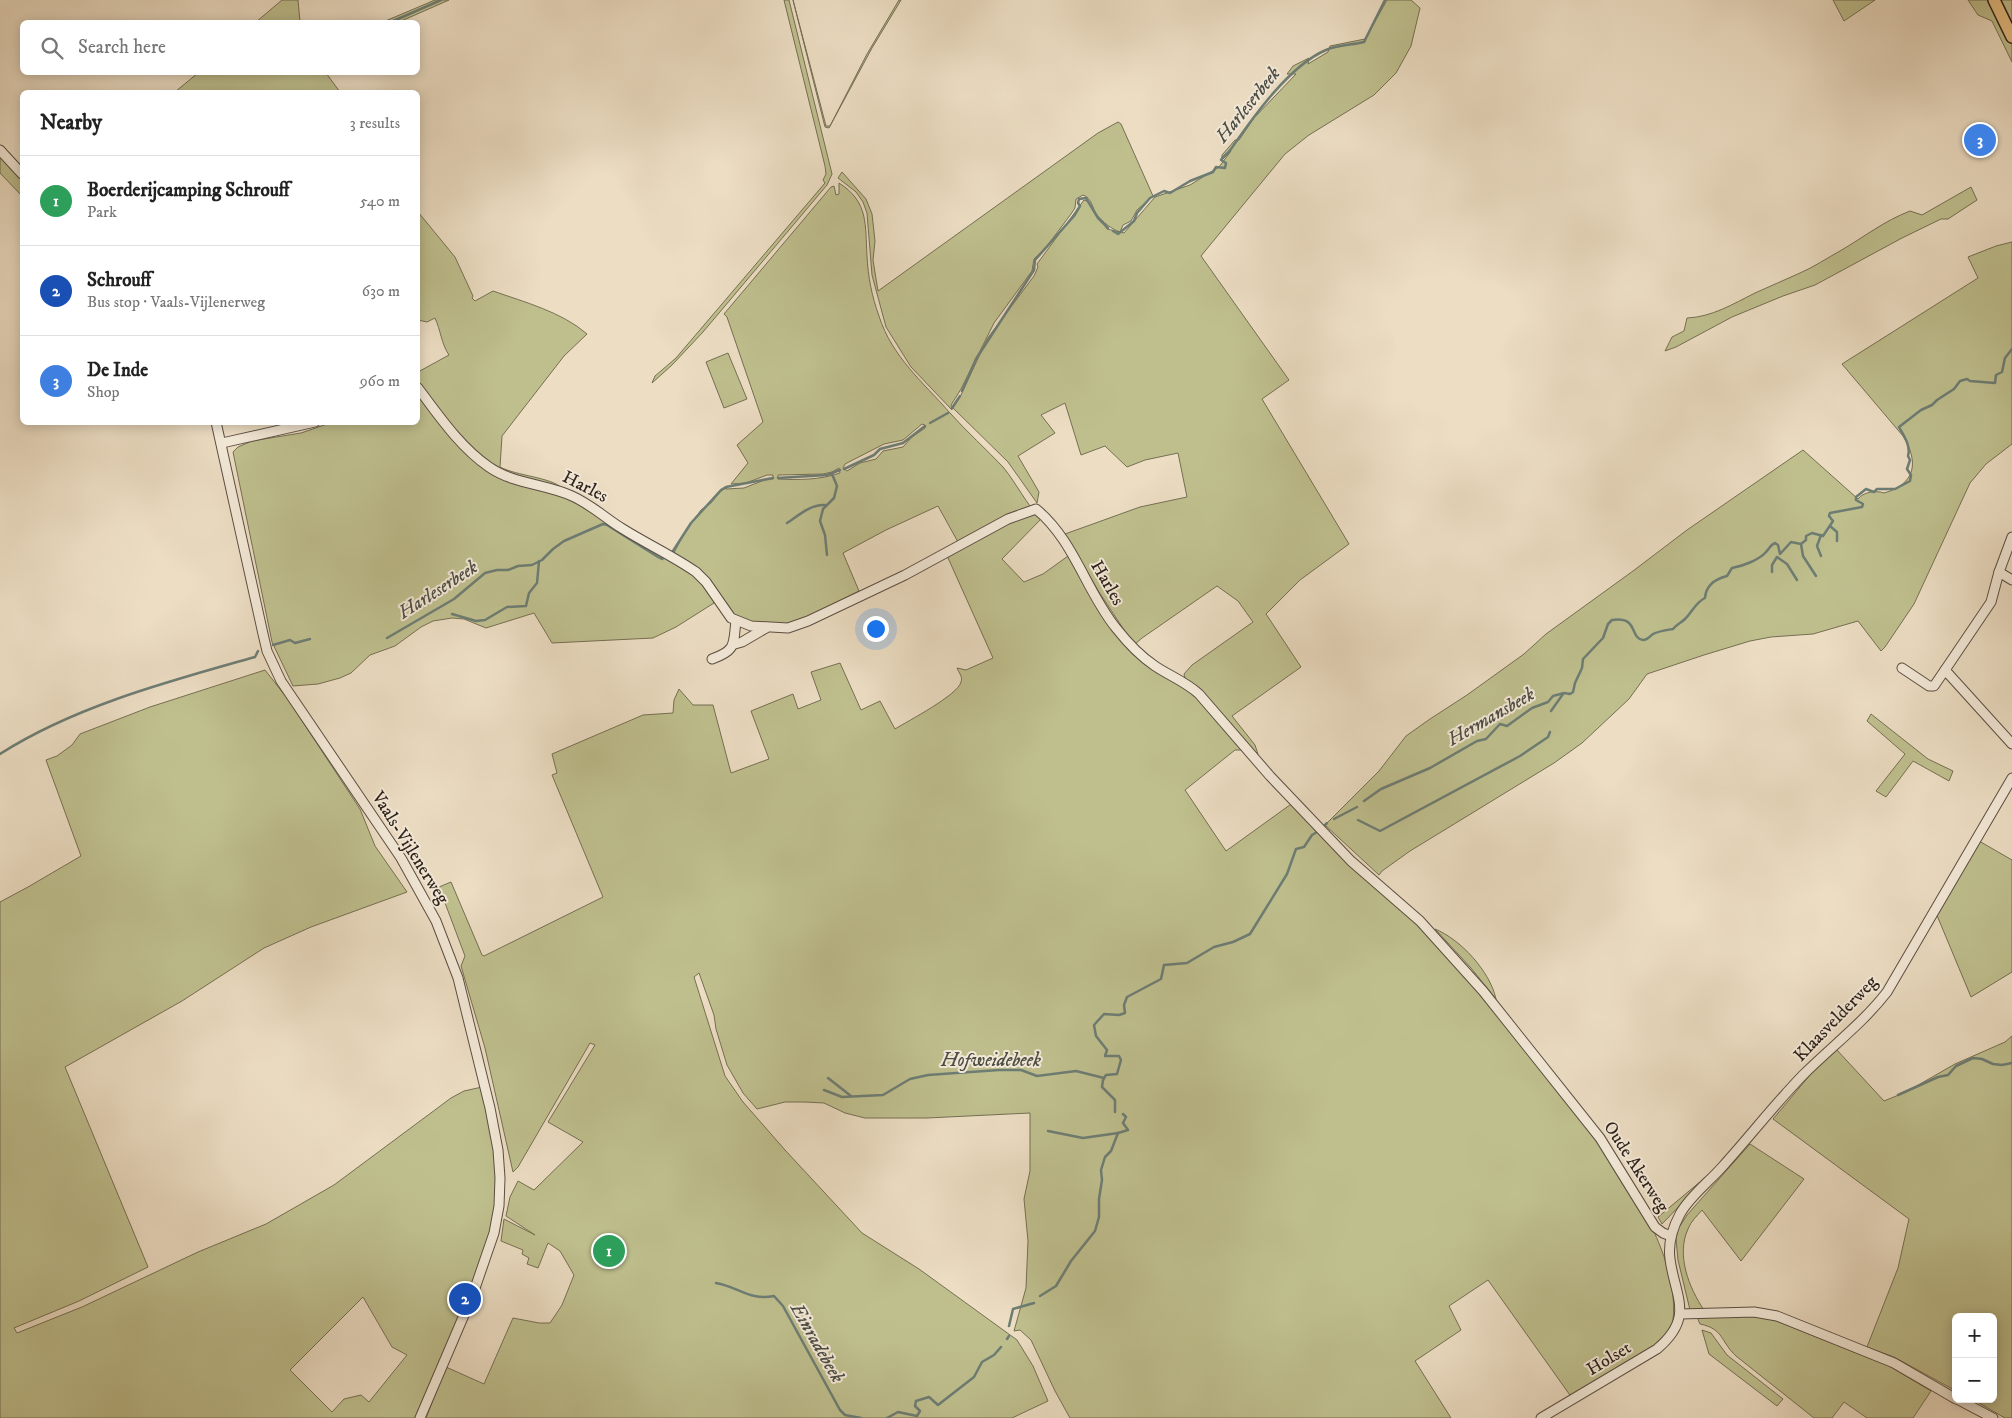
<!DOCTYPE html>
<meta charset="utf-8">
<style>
:root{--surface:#fff;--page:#f6f6f6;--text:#222;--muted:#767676;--line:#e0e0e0;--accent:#8f2418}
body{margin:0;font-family:"IM FELL DW Pica",serif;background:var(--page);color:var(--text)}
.controls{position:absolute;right:15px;bottom:15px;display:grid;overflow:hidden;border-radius:8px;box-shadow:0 2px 12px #0003}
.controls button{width:45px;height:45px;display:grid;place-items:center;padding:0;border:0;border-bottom:1px solid var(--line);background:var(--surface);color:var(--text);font:25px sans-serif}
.you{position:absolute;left:875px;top:628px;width:18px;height:18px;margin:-12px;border:4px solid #fff;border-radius:50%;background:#1a73e8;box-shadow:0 0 0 8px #1a73e833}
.badge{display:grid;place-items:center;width:32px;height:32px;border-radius:50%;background:var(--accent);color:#fff;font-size:16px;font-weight:700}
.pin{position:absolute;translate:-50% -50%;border:2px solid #fff;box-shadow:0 1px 5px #0006}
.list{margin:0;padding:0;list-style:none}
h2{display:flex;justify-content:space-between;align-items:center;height:65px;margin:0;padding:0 20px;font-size:21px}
h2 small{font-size:16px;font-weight:400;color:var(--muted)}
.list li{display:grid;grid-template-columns:32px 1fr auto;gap:15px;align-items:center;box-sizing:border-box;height:90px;padding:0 20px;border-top:1px solid var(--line)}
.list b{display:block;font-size:19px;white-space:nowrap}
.list p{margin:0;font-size:16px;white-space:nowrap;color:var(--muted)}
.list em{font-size:16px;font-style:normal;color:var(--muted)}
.icon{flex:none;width:28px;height:28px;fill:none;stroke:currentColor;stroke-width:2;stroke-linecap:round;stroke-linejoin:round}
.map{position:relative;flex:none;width:2012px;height:1418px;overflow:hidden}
.search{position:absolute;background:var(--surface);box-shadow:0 2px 12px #0003;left:20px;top:20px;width:400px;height:55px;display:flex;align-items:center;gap:12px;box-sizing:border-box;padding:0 18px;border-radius:8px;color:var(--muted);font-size:19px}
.panel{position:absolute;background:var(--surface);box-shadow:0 2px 12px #0003;left:20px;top:90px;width:400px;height:335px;border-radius:8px}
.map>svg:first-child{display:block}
.green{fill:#bfbf8e;stroke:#756f53;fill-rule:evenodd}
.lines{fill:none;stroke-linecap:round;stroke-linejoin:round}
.stream{stroke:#6d7d74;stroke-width:2.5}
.minor-casing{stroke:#5b4e43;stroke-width:11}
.major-casing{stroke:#2b1f18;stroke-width:14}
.minor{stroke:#f3e9d8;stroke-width:9}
.major{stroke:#e6be82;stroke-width:11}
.labels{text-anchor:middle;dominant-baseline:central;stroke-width:4;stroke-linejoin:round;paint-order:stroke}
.street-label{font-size:18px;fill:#2b1f18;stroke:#f3e9d8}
.water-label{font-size:19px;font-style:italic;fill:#4c4e46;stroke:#f3e9d8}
</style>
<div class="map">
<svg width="2012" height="1418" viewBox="0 0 2012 1418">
<rect width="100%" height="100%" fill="#ecddc3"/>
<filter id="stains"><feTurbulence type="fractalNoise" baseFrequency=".004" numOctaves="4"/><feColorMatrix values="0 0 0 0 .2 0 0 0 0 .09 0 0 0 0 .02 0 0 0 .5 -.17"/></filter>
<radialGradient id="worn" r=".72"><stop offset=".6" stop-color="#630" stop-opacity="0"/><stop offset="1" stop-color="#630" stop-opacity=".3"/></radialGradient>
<g class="green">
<path d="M282,0h16l2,22h-44z"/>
<path d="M435,0h14l-50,22h-16z"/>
<path d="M784,0h5l43,174 -5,11 -124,147 -31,33 -20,18 3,-7 21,-18 149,-175 -2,-3 3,-6 -1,-8z"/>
<path d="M793,0l33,126h4l37,-72 32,-54h2l-29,48 -43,80 -4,-1z"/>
<path d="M1387,0h24l9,8 -9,38 -15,27 -22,22 -65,40 -24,19 -84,102 88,124 -27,19 87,145 -49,36 -34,34 35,53 -69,49 23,29 3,9 -8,-4h-15l-50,40 41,61 68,-49c34,34 68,67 103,101 17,16 36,32 52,50 29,32 55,70 82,104 53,67 167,191 138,283l-97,58 -84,-118 -39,26 12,24 -46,31 36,57h-381l-15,-27 -24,-51 -11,-10 -6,1 12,-43 2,-47 -4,-42 6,-28v-58l-103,5h-62l-20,-5 -21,-10 -19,-1h-20l-28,7 -14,-16 -16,-28 -11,-36 -2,-14 -15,-42 -5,4 31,99 18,26 42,48 77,83 57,36 98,71 16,26 15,35 -36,17h-586l20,-51 38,17 29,-66 26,5h11l12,-18 12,-30 -14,-24 -12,-8 -10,25 -11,-4 2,-6 -7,-4 1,-4 -22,-9 3,-22 31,16 -29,-19 4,-19 8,-16 16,9 49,-48 -35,-20 47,-77 -5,-2 -72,124 -5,5 -28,-124 -24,-82 4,-10 -26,-69 12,-5 31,73 2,1 119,-59 -51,-122 5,-2 -5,-19 91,-39 30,-2 1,-13 5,-11 14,16h20l18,68 38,-14 -18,-48 42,-17 5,15 23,-9 -10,-28 29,-9 21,47 19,-9 15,28c13,-8 63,-34 66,-47 2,-5 -2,-9 -4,-14l9,2 27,-12 -49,-109 14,-7 -20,-36 -52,24 -43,23 16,38 -65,33 -29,2 -31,-9 -61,-62 10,-20 18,-25 10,-7 10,-12 7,-4 -2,2 18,-1 23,-9h6v-4h-6l-21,8 -15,1 17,-21 -11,-18 26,-23 -36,-105 -3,-3 107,-127 3,-1 2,9 3,-1v-11c30,19 26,42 28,73 1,21 5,41 12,60 13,41 44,66 71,97 17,19 36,36 53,54 14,17 23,37 38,52l-39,40 22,23 19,-8 25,-18 30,50 32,40 56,37 -2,-9 8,-9 61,-43 -15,-21 -21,-15 -75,52 -8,7 -35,-53 -34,-58 75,-27 47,-10 -9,-44 -33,7 -18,7 -22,-21 -24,9 -16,-52 -24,12 14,18 -37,23 21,36 -2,11 -29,-41 -55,-54 8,-13 26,-56 47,-63 4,-9 -1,-3 47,-64 5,2 18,27 17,4 31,-36 35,-12 29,-18 12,-16 -9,9v-5l13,-15h4l15,-22 42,-44h-9l6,-8 16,-8 -1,6 20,-12 2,-6 35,-7zM922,424l3,1v3l-13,9 -9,10 -20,4 -7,8 -16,4 -13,8 -4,-3 2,-4 39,-20 19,-4zM839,468l1,5c-20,7 -41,7 -62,6v-4l45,-1 9,-2z"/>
<path d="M1833,0h42l-31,21z"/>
<path d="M1968,0h44v62l-20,-41 -14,-6z"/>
<path d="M198,73h128l14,19h-165z"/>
<path d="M1118,122l3,2 32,72 -16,14 -6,11 -8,4 -3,7c-9,-3 -17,-10 -23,-17 -5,-7 -5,-17 -14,-20l-7,4 -1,9 -4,6 -24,32 -13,13 -2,12 -38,52 -33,66 -10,16 1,5 -41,-43 -25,-40 -14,-52 -5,-62 -4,-11 -7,-10 -18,-14 4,-6 24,27 6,15 3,27 -2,19 5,31 220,-158z"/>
<path d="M0,156l22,23v17l-22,-23z"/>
<path d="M1971,187l6,13 -29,19h-7l-39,19 -87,47 -32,11 -51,21 -56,30 -11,4 7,-14 12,-6 3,-13c25,-1 46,-14 68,-25 15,-7 30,-13 45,-20 14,-6 27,-15 40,-22 24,-14 44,-30 70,-40l12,4z"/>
<path d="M418,212l37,45 18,39 -1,2 3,3 18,-10c31,11 69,21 94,43l-23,22 -62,80 -2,31c17,9 50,10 62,21l-53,-15 -21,-11 -27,-25 -43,-53v-12l31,-17c-8,-12 -8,-24 -14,-37l-8,4 -9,-2z"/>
<path d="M2012,242v202l-26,20 -16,19 -56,121 -29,43 -4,4 -23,-30 -45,13 -42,3 -21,4 -46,14 -57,19 -18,25 -47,44 -28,20 -144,88 -28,20 -3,4 -54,-50 54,-54 27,-35 24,-17 37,-24 57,-41 22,-20 87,-63 54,-41 116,-80 55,49c5,-7 18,-9 26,-6 32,-9 35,-31 19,-57l-61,-72 136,-86 -10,-21 28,-11z"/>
<path d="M728,353l19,46 -23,9 -18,-46z"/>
<path d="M418,395l58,66 99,40 121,76c8,7 17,15 18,26l-38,24 -23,11 -101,5 -18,-30 -48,15 -22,-9 -12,-1 -19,3 -12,6 -26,19 -25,9 -19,18 -11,5 -22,6 -25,2 -21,-44 -39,-190 5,-5 14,-6 49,-8 29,-10 88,-1z"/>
<path d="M265,670l22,28 73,111 15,37 32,46 -96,35 -47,21 -82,53 -117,66 83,200 -69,34 -65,27 3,5 65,-26 116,-55 68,-28 68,-39 117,-87 13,-7 18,-4 15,67v55l4,9 -2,9 -80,191h-419v-516l28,-15 53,-31 -35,-96 11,-4 15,-11 8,-11 70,-27zM363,1297l29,50 15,8 -38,47 -8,-7 -17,4 -12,13 -42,-42z"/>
<path d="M1871,714l57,45 25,12 -4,10 -36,-20 -27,36 -10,-6 29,-37 -38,-33z"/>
<path d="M1979,841l33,19v112l-41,25 -35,-84z"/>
<path d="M1435,929c25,10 55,42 61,70l-25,-31z"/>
<path d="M2012,1036v382h-7l-33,-19h21v-82h-37v74l-62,-34 -27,-10 31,-79 11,-49 -136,-100 48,-57 15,-13 48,52 22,-9 49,-28 50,-22z"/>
<path d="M1750,1144l54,35 -63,82 -39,-51c-5,6 -11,11 -14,19 -12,26 1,59 16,81h-14l-12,-50 -2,-21 2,-10 9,-14z"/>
<path d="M1713,1171l-51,53 -4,-7z"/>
<path d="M1746,1315l26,4 117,47 42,25 -18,27h-46l-23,-16 -12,16h-18l-78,-62c-16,-15 -12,-27 -36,-32l-3,-7z"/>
<path d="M1702,1330l9,3 16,22 56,44 -6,7 -68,-52z"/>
</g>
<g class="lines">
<g class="stream">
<path d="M391,22l50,-22"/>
<path d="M1113,231l5,3 16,-13 3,-8 13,-15 14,-7 6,2 20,-12 23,-9 3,-5 9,1 1,-5 -5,-3c3,-5 7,-6 10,-11 22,-32 59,-84 95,-99 11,-5 26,-5 38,-8l21,-42"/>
<path d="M962,391l14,-32 58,-89 1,-10 39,-44 6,-10 -2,-3 1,-4 7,-1 12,20 10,10"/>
<path d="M952,408l8,-12"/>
<path d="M930,423l18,-10"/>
<path d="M844,469l30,-14 6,-6 23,-6 22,-17"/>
<path d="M778,478l49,-3 13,-5"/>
<path d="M787,523c12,-8 24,-19 38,-18"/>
<path d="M1830,526l7,6v9"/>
<path d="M1821,535l-4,11 4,10"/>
<path d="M1801,544l2,12 13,20"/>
<path d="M673,551l18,-28 30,-33 5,-3 47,-9"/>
<path d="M827,555l-2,-20 -5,-14 3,-12 11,-11 3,-12 -5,-12"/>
<path d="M1777,557l10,7 10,16"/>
<path d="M1772,572v-7l5,-8"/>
<path d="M452,614l24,7 9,-1 22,-13 19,-1 3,-13 8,-10 2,-22"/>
<path d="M387,638l67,-39 31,-26 12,-3h11l10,-4 14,-1 10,-5 11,-11 11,-8 39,-17 4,1 51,32 4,2 2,-2"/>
<path d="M273,645l17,-5 5,3 15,-4"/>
<path d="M1551,711l12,-17"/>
<path d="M0,754c75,-48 170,-73 255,-97l3,-6"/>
<path d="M1364,801l17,-12 49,-21 47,-27 9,-2 14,-15 7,2 25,-18 16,-6 5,-6 11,-3 6,1 3,-2 2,-9 7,-15 1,-9 20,-21 5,-14 4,-4c27,-4 17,18 31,20 5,0 7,-4 10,-6 6,-3 14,-4 20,-5 4,-5 8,-6 12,-10 8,-8 10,-16 20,-21 1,-13 10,-19 22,-22l5,-8c11,-2 27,-8 34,-16 4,-4 4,-7 9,-9l3,2 2,9 11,-12 10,2 5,-4v-4l6,-3 11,3 10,-15 -4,-5 1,-3 32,-6 1,-3 -7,-4v-3l10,-8 8,3 3,-3h18l15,-8 1,-6 -4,-6 3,-9 -2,-4c3,-10 -4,-20 -9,-29l22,-17 11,-5 5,-5 17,-11 6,-8 7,-2 3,2 25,2 1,-8 6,-3 3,-14 7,-9"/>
<path d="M1334,819l23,-12"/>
<path d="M1358,820l22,11 140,-75 28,-19 2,-5"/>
<path d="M1324,826l3,-3"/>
<path d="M828,1078l23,18"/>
<path d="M824,1090l18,7 41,-2 27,-16 18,-4 71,-5h22l16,6 39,-5 28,7"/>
<path d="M1898,1095l40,-18 10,-2 8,-9 17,-8 9,1 11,5 9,1 10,-2"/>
<path d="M1115,1112v-12l-13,-13 1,-7 3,-5 11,-1 4,-14 -2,-4h-14l2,-6 -11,-14 -2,-11 10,-11 15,1 6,-2 -1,-8 3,-8 34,-18 3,-14 23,-2 27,-16 19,-5 17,-8 37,-60 9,-25 8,-2 8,-12 5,-3"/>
<path d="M1048,1131l35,7 35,-5"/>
<path d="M716,1283c23,4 34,18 58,13l9,10 57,104 5,5 16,3"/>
<path d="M1040,1296l16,-10 15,-25 24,-30 4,-14v-18l3,-19 -1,-10 4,-13 6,-6 7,-18 10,-3 -5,-7 3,-6 -3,-3"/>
<path d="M1009,1326l4,-17 21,-6"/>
<path d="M1007,1339l2,-3"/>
<path d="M887,1418l11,-6 19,4 3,-5 -5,-5 1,-5 13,-4 9,8 36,-28 8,-15 12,-7 7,-8"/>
</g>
<defs>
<g id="minor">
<path d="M0,150l22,24"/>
<path d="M418,388c21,28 42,59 71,79 24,17 57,17 83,29 20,9 33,22 51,33 24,15 50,27 73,43l10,10 25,36 20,8 37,2 20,-7 97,-46 103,-56 28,-10c38,31 50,82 80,119 11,14 24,28 39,38 15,10 31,16 44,28l71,82 81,85 69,60 63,70 117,147 55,89 8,6 8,3"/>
<path d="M216,422l47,212 4,17 14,30 120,177 35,63 22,57 32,130 8,42 2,28 -1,28 -5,27 -21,61 -53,124"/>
<path d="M222,443l93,-21"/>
<path d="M1999,572l13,-35"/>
<path d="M735,644l7,-2 24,-14"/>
<path d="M712,659c25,-9 21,-15 24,-38"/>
<path d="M1902,668l27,18h5l11,-16 67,74"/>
<path d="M1945,670l46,-68 8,-30 13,8"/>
<path d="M1680,1314l74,-2 23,4 117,47 62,36"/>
<path d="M1957,1399l36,19"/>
<path d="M1541,1418l116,-69c38,-32 18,-52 13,-90 -2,-15 3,-32 10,-45 10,-18 29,-32 43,-48 27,-30 52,-62 80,-91 28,-28 60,-52 84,-83l125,-214"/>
</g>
<path id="major" d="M1994,0l18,37"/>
</defs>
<use href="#minor" class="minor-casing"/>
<use href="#major" class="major-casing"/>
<use href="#minor" class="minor"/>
<use href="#major" class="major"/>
</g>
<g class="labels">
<g class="street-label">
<text transform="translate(585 487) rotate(27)">Harles</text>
<text transform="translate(1107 583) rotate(60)">Harles</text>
<text transform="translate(410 848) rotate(58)">Vaals-Vijlenerweg</text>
<text transform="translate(1836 1019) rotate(-46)">Klaasvelderweg</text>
<text transform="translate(1636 1167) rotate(57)">Oude Akerweg</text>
<text transform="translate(1609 1359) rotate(-31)">Holset</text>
</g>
<g class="water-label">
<text transform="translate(1248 105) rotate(-51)">Harleserbeek</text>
<text transform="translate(438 590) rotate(-33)">Harleserbeek</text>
<text transform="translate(1491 717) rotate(-30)">Hermansbeek</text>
<text x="991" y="1060">Hofweidebeek</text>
<text transform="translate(817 1343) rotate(60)">Einradebeek</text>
</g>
</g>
<rect width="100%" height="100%" filter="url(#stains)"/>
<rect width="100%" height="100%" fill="url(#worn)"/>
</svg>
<div class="controls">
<button>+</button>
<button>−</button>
</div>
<div class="you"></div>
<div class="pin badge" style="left:609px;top:1251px;background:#2e9e5b">1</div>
<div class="pin badge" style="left:465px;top:1299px;background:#1a4fb4">2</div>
<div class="pin badge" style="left:1980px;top:140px;background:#3f7fe0">3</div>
<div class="search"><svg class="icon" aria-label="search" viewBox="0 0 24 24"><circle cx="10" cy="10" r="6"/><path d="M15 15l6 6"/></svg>Search here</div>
<section class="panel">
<h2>Nearby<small>3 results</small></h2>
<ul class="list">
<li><span class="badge" style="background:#2e9e5b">1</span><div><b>Boerderijcamping Schrouff</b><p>Park</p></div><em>540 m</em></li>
<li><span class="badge" style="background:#1a4fb4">2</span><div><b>Schrouff</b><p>Bus stop · Vaals-Vijlenerweg</p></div><em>630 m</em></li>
<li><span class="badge" style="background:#3f7fe0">3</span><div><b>De Inde</b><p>Shop</p></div><em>960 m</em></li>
</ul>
</section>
</div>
